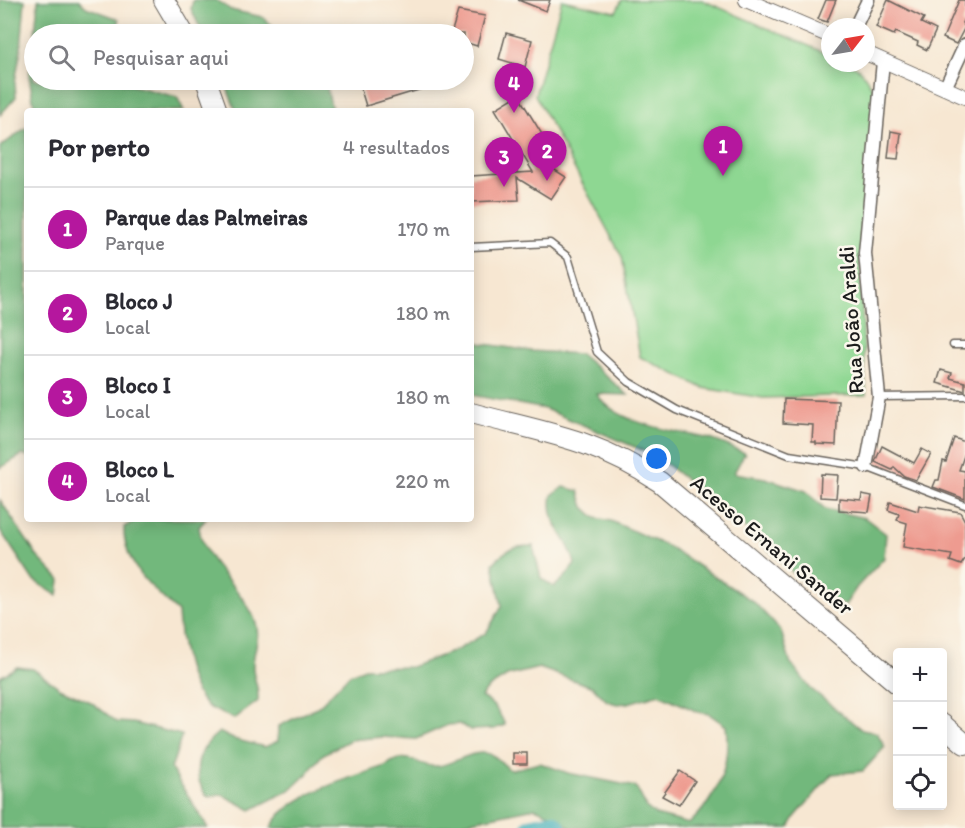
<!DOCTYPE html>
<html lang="pt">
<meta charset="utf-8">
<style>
:root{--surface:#fff;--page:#f2f2f3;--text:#2b2b33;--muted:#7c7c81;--line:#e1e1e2;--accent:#b5179e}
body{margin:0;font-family:Itim,sans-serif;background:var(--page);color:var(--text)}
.controls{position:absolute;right:18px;bottom:18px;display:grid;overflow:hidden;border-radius:6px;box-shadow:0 3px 15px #0003}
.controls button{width:54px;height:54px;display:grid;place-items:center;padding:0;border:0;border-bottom:2px solid var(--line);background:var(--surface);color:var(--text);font:30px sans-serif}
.compass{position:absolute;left:821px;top:18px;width:54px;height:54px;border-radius:50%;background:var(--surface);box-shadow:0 3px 15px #0003;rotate:59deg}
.you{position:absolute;left:657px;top:459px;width:21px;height:21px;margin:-15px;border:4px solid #fff;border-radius:50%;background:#1a73e8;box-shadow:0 0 0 9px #1a73e833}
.badge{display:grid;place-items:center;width:39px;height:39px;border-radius:50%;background:var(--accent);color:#fff;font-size:20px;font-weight:700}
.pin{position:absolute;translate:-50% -50px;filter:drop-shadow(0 2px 3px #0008)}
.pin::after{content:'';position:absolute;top:32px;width:21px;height:18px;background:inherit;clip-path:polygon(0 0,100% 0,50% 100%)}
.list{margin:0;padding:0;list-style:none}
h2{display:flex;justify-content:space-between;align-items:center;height:78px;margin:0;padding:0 24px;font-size:26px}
h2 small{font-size:20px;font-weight:400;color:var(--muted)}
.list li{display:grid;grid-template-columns:39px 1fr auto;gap:18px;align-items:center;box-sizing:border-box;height:84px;padding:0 24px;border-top:2px solid var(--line)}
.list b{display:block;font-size:22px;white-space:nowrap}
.list p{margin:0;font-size:20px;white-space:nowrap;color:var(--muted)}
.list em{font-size:20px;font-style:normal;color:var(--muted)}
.icon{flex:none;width:33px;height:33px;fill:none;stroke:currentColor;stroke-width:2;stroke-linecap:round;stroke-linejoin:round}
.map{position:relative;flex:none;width:965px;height:828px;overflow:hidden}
.search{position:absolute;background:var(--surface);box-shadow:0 3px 15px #0003;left:24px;top:24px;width:450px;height:66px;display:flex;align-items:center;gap:15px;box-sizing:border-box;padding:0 21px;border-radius:33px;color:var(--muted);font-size:22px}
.panel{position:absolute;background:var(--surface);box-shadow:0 3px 15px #0003;left:24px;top:108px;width:450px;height:414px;border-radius:6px}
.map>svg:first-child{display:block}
.green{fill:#8ed792;stroke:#557a57;stroke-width:1.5}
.forest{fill:#72b87c;stroke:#476a4c;stroke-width:1.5}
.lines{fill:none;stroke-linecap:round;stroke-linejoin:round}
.river{stroke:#3aabb6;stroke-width:21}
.building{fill:#ee9b90}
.service-casing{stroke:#69635c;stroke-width:9}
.minor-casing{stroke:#69635c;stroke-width:15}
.tertiary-casing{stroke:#69635c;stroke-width:16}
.trunk-casing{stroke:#69635c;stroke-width:22}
.service{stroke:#fff;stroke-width:6}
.minor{stroke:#fff;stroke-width:12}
.tertiary{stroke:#fff;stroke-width:14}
.trunk{stroke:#fff;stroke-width:20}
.labels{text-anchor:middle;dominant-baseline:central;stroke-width:5;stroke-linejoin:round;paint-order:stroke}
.street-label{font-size:22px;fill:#1c1c1c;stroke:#fbf7ec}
</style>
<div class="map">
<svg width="965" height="828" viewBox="0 0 965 828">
<rect width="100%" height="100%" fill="#fbf7ec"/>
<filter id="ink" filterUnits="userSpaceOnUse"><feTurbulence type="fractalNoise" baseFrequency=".0167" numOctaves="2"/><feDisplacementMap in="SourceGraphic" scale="12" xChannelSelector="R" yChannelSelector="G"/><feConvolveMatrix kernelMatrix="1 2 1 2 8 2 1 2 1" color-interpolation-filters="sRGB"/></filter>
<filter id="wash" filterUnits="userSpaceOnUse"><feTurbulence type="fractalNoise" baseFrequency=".008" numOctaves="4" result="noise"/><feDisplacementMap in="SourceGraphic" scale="24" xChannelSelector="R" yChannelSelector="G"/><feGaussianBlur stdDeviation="1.35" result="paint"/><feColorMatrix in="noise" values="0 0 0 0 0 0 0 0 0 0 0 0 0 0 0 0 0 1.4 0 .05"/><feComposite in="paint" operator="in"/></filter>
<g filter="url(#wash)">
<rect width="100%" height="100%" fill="#f7e7d2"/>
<path class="green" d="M562,0l54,12 6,-12h80l128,55v8c29,0 30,4 44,28l-14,171 6,133 -103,3 -60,-10 -63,-31 -18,-100 -87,-162z"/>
<g class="forest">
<path d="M0,0h25l-4,49 -6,33 1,15 -16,18z"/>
<path d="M38,0h41l7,7 33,12v15h-84z"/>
<path d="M193,0h23l15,10 31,7 21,17h-80l-12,-25z"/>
<path d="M34,47v33h85l3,3 55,14 7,14h-149l-6,-35z"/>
<path d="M224,80h90l1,5 11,-2 6,28h-96z"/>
<path d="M27,127v329l-5,-1 -22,13v-321z"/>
<path d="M471,337l8,6 52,8 49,3 48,41 -31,-1c20,31 76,36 109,44 13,3 26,10 39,15l-11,20 31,5 41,13 19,18 40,9 21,16 -2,24 -27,29 -12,18 -29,-11 -75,-70 -85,-68 -111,-47 -74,-14z"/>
<path d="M564,487l15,4 5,16 12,11 15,3 58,26 85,55 27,29 9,31 20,26 52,42 15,3 8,14 -22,24 -31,3 -37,43 -6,11h-219l-11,-10 -24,-10 -98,20h-166c16,-34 80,-50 114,-62 25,-18 30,2 53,0 16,-2 38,-19 54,-11 6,3 12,10 18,15l30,-7 28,10 68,14 11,21 9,7 33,9c29,-27 42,-58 37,-98l-17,-12 -11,-2 -39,-18 -31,9 -11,1 -10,-3 -14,-14 -54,-19 -32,8 -19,12 -7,9c13,7 18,14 24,28l-11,4 -23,1 -12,-6 -11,1 -32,14 -35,-2 -31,3 -28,15 -15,19 -17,16 -39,20 -28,-15 -16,1c-17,-23 -10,-47 12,-64l14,7 32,8 13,-6 1,-15 40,-20 31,-32 15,-6 46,-1 46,-17 29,-17 16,-27 -9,-42c12,-15 21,-18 40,-18l8,32 13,9 11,-10 10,-13c-6,-27 -29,-40 -23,-69z"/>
<path d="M0,500l37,56 23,24 -2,16 -25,-16 -33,-50z"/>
<path d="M138,519h68l-7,8c4,39 45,60 57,96 5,16 -4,30 -3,46 1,13 6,15 5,32l-24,18c-8,-4 -17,-7 -25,-12 -21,-13 -30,-72 -31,-95 -26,-24 -55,-47 -54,-85z"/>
<path d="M17,667l16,2 27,19 31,14 26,20 16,1 49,12 -11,34 37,59h-208v-151z"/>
</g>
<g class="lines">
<path class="river" d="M531,828l20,-4 5,4"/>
</g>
<g id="blocks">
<g class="building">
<path d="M518,0h32l-4,11z"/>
<path d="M826,0h10l-9,22 -9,-3z"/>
<path d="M888,0l36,18 -3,5 15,7 -9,20 -10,-5 1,-3 -22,-10 -2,3 -18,-8z"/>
<path d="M959,0h6v16l-3,7 3,4 -9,17 -13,-6z"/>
<path d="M458,11l27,5 -8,30 -13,-4v-8h-13z"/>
<path d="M506,33l26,7 -7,27 -26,-8z"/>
<path d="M358,80h86l1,2 -79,24z"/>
<path d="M518,95l33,54 -15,9 30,19 -15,22 -34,-21 2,22 -48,2v-26l62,-4 -38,-63z"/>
<path d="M891,131l10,2 -3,26 -10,-1z"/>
<path d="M941,370l11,3 -2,5 15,4v9l-28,-8z"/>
<path d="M784,399l54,2 -2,44 -20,-1v-2h-4l1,-17 -30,-2z"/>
<path d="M954,438l11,4v11l-6,17 6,1v28l-32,-12 3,-7h3l4,-19 3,1z"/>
<path d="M882,446l32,17 8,-14 9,5 -15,26 -12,-4 -10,-9 -2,3 -17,-8z"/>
<path d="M821,474l17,1 -2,23 -16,-1z"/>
<path d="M862,494l10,2 -3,16 -30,-2v-12l22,2z"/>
<path d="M890,502l28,9 1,-6 41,7 5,9v38l-4,6 -11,-4 2,-6 -49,-8 4,-24 -10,-3 2,-6 -11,-4z"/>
<rect x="513" y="753" width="14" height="11"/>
<path d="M680,771l15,10 -16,24 -17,-9z"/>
</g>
</g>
</g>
<g filter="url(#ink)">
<use href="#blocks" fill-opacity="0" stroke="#69635c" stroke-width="1.5"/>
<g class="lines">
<defs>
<g id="service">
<path d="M471,247l79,-4 18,14 29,95 32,30 48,28 112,45 77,12 99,38"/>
<path d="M953,345h12"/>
<path d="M879,397l86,-1"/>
</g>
<g id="minor">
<path d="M855,27l13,-27"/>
<path d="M945,88l20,-43"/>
<path d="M866,467l13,-70 -14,-144 18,-192"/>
</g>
<g id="tertiary">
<path d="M746,0l84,36"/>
<path d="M866,53l99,44"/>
</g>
<g id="trunk">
<path d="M164,0l20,34"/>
<path d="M206,80l11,31"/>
<path d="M471,413c74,20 123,25 189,69l238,202"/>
<path d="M942,724l23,20"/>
</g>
</defs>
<use href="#service" class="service-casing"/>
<use href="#minor" class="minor-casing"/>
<use href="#tertiary" class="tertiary-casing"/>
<use href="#trunk" class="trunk-casing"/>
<use href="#service" class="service"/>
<use href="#minor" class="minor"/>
<use href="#tertiary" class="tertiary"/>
<use href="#trunk" class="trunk"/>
</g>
</g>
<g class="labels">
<g class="street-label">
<text transform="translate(851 320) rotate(-94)">Rua João Araldi</text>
<text transform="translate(772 545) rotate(40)">Acesso Ernani Sander</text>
</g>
</g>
</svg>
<div class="controls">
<button>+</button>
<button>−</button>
<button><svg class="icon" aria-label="locate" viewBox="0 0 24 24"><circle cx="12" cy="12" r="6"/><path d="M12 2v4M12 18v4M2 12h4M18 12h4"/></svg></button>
</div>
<svg class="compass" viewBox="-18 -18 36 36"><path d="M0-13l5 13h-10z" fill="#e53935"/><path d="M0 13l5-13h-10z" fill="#7c7c81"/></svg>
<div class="you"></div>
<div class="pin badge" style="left:723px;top:176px">1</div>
<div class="pin badge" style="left:547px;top:181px">2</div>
<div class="pin badge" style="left:504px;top:187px">3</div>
<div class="pin badge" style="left:514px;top:113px">4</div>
<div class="search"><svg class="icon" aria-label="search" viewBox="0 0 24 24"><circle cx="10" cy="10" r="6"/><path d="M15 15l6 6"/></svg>Pesquisar aqui</div>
<section class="panel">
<h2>Por perto<small>4 resultados</small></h2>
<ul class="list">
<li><span class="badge">1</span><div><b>Parque das Palmeiras</b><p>Parque</p></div><em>170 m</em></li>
<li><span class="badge">2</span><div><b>Bloco J</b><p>Local</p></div><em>180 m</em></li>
<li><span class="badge">3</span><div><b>Bloco I</b><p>Local</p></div><em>180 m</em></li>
<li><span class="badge">4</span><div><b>Bloco L</b><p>Local</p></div><em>220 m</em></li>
</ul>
</section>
</div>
